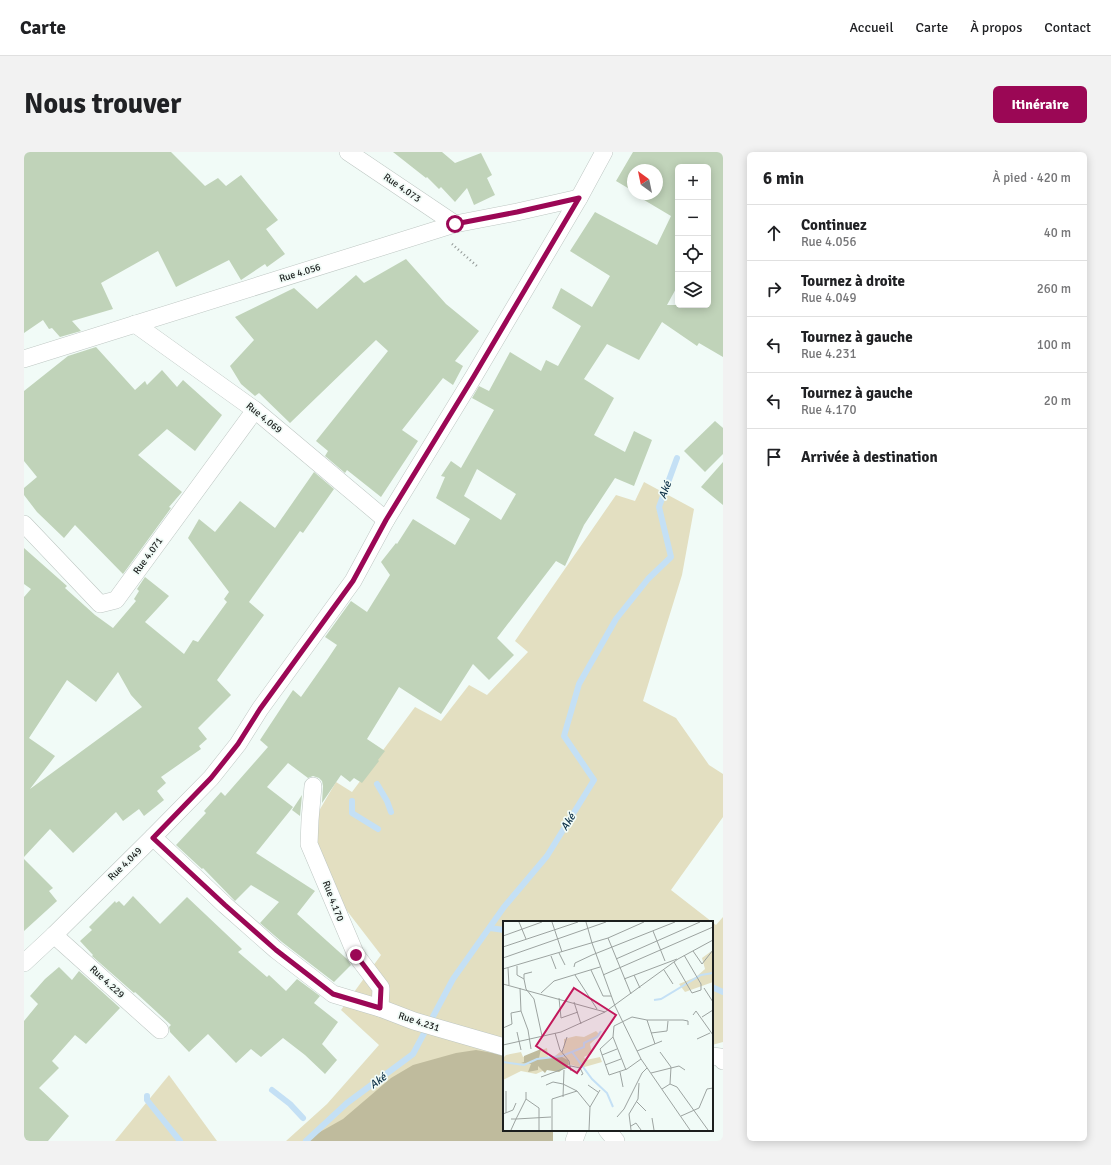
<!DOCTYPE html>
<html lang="fr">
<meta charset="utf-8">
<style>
:root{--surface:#fff;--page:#f2f2f2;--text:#202124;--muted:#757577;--line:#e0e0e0;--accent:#9b0755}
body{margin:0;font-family:Signika,sans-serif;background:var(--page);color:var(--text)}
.controls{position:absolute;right:12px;top:12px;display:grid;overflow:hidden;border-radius:6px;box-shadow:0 2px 10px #0003}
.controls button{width:36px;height:36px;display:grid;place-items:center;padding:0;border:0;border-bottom:1px solid var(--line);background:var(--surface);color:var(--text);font:20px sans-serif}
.compass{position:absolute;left:603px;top:12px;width:36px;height:36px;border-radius:50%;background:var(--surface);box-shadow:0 2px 10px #0003;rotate:327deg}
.stop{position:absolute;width:12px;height:12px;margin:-9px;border:3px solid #9b0755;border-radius:50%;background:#fff}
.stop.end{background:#9b0755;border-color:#fff;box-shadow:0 1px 4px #0008}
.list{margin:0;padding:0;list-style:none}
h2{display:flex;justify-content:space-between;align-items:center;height:52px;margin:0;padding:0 16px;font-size:17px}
h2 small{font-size:13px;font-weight:400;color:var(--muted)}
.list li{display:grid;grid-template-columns:26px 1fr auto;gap:12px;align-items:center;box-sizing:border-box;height:56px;padding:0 16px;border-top:1px solid var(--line)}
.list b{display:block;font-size:15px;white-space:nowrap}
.list p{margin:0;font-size:13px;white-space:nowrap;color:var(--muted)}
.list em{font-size:13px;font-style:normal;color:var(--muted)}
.icon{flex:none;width:22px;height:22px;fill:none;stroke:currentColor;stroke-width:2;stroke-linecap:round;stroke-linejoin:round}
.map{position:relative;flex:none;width:699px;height:989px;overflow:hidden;border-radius:6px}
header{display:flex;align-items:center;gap:24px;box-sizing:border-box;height:56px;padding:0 20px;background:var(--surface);border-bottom:1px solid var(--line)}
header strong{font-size:19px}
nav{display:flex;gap:22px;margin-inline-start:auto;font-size:14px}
.intro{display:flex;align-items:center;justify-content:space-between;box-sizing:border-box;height:96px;padding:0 24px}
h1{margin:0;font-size:28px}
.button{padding:10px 18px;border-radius:6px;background:var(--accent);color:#fff;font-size:14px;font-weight:700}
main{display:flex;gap:24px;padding:0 24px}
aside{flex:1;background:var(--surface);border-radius:6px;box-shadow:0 2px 10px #0003}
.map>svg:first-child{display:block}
.green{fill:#e3dfc1}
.forest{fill:#bfbb9d}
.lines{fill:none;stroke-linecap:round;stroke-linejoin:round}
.stream{stroke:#c4e0f5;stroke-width:6}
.building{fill:#c0d3b9;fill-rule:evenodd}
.minor-casing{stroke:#bec7c3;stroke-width:18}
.path{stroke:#919795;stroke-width:2.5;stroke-dasharray:1 3;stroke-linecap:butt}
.minor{stroke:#fff;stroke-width:17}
.route{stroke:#9b0755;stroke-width:5}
.labels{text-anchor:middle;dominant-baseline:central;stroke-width:3.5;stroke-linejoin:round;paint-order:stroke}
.street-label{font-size:10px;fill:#1c1f1e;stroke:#f1fbf7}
.water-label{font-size:11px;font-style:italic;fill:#0a2e45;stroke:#f1fbf7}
.inset-river{fill:none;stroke:#c4e0f5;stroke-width:2}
.inset-road{fill:none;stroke:#9ca3a0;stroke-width:1}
.view{fill:#c2185b;fill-opacity:0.15;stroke:#c2185b;stroke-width:2}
.inset-edge{fill:none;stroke:#1c1f1e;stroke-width:2}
</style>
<header>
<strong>Carte</strong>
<nav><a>Accueil</a><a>Carte</a><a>À propos</a><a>Contact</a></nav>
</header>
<div class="intro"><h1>Nous trouver</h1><a class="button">Itinéraire</a></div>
<main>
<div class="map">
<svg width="699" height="989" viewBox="0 0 699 989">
<rect width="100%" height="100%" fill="#f1fbf7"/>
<g class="green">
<path d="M620,330l50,27 -12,66 -39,126 33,17 33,47 14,9v43l-52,73 45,35 7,-8v125l-11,3v-123h-208v189l-53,30h-165l41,-37 52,-59 -38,-35 40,-55 -77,-100 -1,-17 33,-56 16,10 63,-85 26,14 28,-36 18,10 41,-43 -13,-11 101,-146 19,6z"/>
<path d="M145,923l48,66h-102z"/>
</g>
<path class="forest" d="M452,898l28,5v75h49v11h-249l39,-22 48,-41 22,-13 43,-12z"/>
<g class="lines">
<g class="stream">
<path d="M353,632l10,17 4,11"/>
<path d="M328,649v12l26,16"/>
<path d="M466,776l14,2"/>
<path d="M688,835l11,5"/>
<path d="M248,938l18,14 13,14"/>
<path d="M123,944v4l4,5 29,36"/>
<path d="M282,989l41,-38 66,-49 40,-75 51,-72 43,-51 47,-76 -30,-44 15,-52 37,-65 32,-40 23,-22 -12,-50 18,-49"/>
</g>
</g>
<g class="building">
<path d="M0,0h147l34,34 13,-8 8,8 15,-11 37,45 -12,9 19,25 -18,13 -2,-3 -24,16 -12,-20 -53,27 -18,-36 -57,32 12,26 -41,12 9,10 -21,6 -8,-9 -3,1 -6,-9 -19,13z"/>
<path d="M369,0h49l13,11 26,-10 11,22 -5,3 8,17 -21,10 -7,-17 -12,14 -14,-15 -2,2 -12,-12 -1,1z"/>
<path d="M609,0h90v205l-24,-14 -2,3 -35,-24 -23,38 -32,-16 -23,35 30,19 -20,37 31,17 9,-21 18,9 -18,46 -19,-8 -31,47 -19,41 -9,-5 -59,77 17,17 -25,25 -16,-16 -32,50 -42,-27 -32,52 18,12 -7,9 1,1 -17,22 -8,-5 -4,4 -9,-7 -19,28 1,-17 -1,-5 -3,-3 -6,-2 -5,2 -20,-15 -21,24 26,20 -37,46 59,38 -18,23 50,45 4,6 -17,17 -52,-40 -22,-19 19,-21 -28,-17 -16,16 -32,-33 -1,1 -26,-24 30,-32 -2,-2 17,-19 4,4 43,-49 -8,-7 33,-50 8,7 26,-37 10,-15 -12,-8 26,-36 16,11 23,-37 -9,-13 15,-19 1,1 16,-25 42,26 15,-26 -34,-21 9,-21 -4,-1 10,-15 10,7 33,-58 -22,-12 7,-12 10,5 21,-39 31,19 5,-11 12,6 23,-40 -29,-18 9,-20 31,19 18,-31 -40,-25 25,-39 62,33 14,-29 -37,-22h23v-24h-24v21l-17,-10zM654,15h30v138h-41l11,-20zM453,317l39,25 -15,26 -37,-24z"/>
<path d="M382,107l40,45 33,27 -24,30 8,5 -10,19 -10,-7 -41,52 16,11 -37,56 -34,-27 -2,3 -20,-17 3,-5 -12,-10 72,-90 -12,-11 -86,83 -31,-30 -4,3 -14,-12 -11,-18 24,-26 -19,-23 59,-29 23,21 39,-34 8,8z"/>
<path d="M72,195l39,43 10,-9 2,4 15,-15 15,17 6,-7 39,35 -27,36 -28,-22 -29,26 44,37 -13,15 2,1 -48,66 -48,-49 -11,13 -27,-26 -13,-17v-7l13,-11 -13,-16v-70l44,-35z"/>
<path d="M691,269l8,7v26l-18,18 -21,-21z"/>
<path d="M699,310v43l-22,-18z"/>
<path d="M290,320l20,17 -31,44 -3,-2 -51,71 15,13 -47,65 14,15 -33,33 9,11 -8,7 2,3 -40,28 5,6 -9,8 7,9 -20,16 -5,-7 -16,12 -7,-9 -43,41 -23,-24 -26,28v-260l7,-8 -7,-5v-36l43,38 -2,2 30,27 18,13 23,-27 -2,-2 5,-8 -2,-2 8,-12 24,19 -24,26 39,32 9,-14 5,2 29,-40 -3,-3 5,-7 -41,-54 11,-19 16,13 25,-31 35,27zM94,520l13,23 11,12 -112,82 25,-33 -26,-18 38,-58 29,22z"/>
<path d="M278,643l-2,21 -8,-6z"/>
<path d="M0,707l29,29 -4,3 8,10 -33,30z"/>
<path d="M109,744l27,28 27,-27 55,52 -4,3 29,25 2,-2 17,16 11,-12 23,17 -6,7 24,19 -16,22 15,16 -12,14 -20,-19 -22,-17 -22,19 -10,-8 -15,14 -28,-29 -19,18 -19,-20 -1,-5 2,-2 -36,-33 -1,1 -42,-37 1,-1 -13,-14 12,-11 -3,-3 26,-26 1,2 3,-2 5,5z"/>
<path d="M35,815l13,13 7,-9 41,37 -34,36 -11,-9 -23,26 7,7 -20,20 30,28 -21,25h-24v-120l14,-17 -8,-8 15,-17z"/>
</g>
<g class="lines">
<defs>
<g id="minor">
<path d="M324,0l107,72"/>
<path d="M111,172l120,86 131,110"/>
<path d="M0,207l431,-135 62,-12 62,-14"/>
<path d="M0,372l76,80 16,-4 139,-190"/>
<path d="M289,634l-3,34 -1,24 47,111 25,33 -1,20"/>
<path d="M129,685l72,68 51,45 57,44 47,14 34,13 90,26"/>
<path d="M30,783l106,95"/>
<path d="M0,811l30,-28 99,-98 58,-59 27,-34 22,-35 93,-128 33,-61 88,-144 105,-178 25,-46"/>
<path d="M688,904l8,1 3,4"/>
<path d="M583,978l9,11"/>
<path d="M550,989l4,-11"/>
</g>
</defs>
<use href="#minor" class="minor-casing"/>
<path class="path" d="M428,92l26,23"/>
<use href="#minor" class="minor"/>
</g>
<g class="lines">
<path class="route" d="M332,803l25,33 -1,20 -47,-14 -57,-44 -51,-45 -72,-67 58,-60 27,-34 22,-35 93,-128 33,-61 88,-144 105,-178 -62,14 -62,12"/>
</g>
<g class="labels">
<g class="street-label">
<text transform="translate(378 36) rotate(34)">Rue 4.073</text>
<text transform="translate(276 121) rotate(-17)">Rue 4.056</text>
<text transform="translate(240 266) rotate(39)">Rue 4.069</text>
<text transform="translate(124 404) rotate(-54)">Rue 4.071</text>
<text transform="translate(101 712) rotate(-44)">Rue 4.049</text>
<text transform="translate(309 749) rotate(69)">Rue 4.170</text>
<text transform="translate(83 830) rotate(42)">Rue 4.229</text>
<text transform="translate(395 870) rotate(18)">Rue 4.231</text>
</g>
<g class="water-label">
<text transform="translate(641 338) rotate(-70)">Aké</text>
<text transform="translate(544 670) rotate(-58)">Aké</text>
<text transform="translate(354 929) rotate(-37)">Aké</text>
</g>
</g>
<g transform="translate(479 769)">
<rect width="210" height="210" fill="#f1fbf7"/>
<path d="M210,29v32l-28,10 -6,-8 17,-7 9,-8 -3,-11zM93,110l4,4 -10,9 2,9 -8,4 2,3 14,-3 2,5 -21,6 -18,-6 -27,12 -15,-3 -18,9v-22l3,-3 15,-3 2,5 24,-9 1,9 7,-1 9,-7v-10l12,-3 8,1z" fill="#e3dfc1"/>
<path d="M38,128l-2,9 23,-1 6,3 1,5 -10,7 -12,-2 -2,3 -7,-7v4l-10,2 3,-8 -10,-1 3,-1v-6z" fill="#bfbb9d"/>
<path class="inset-river" d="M151,79l7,-1 40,-24 12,-2M69,131l20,27 15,14 6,14M0,141l21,3 13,-6 25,-3 22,-9v-4l13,-6 4,-6"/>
<path class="inset-road" d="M16,1l7,17M49,1l10,30M83,1l6,21M150,10l12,30M0,15l39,-14M105,17l23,56M89,22l23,63 26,53 49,71M0,26l75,-25M190,30l9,13 11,-14M56,32l6,12M48,35l5,13M0,37l103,-36M113,38l84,-37M171,41l18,31 9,-3v-6l-17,-29M14,45v9l7,4 2,10 8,10 8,37M71,46l1,-4 17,-8 83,-33M5,47l1,17M0,48l105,-31 36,-16M88,49l12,26h8M161,49l9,14M72,54l22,34M100,54l110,-48M131,54l6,13M21,58v-5l8,-2M121,58l53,-20M0,63l102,28M17,67l1,23 7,19 3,19M201,67l9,14M38,72l13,-12 46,-14M56,77l2,20 17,-6M71,81l7,22M190,94l3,-4 17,24M199,96l11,-7M144,99l8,24M0,107l9,-4 -1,-11 10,-2M14,111l4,18M52,112l5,17 9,11 2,10M148,112l16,-2 1,-10M110,116l-13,12 9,26 18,-6 14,-10M194,118l13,-6M0,124l58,-13 44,-20 73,-53 35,-19M134,130l25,-10M59,131l5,-15M157,131l11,15 -1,17M99,134l15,-6M102,144l16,-6M123,149l-13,-33 1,-11 18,-9 15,3h36l5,1v4M117,151l3,15M148,152l28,-7 6,4M38,156l30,-11 9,2 3,6 -2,1M43,164l7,-3 10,2 14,7M85,164l10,7M159,168l8,-5 7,3 31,43M3,170v22M60,176l1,-27M23,178l13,9v22M134,181l9,9M87,186l10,-17M0,193l10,-4 3,-7M178,195l18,-8 8,-19 6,-1M114,196l7,-8 18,-36 5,-5M149,197l2,12M8,198h5l10,-20v-7M128,205l5,-3 5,7M8,209l5,-11 35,-2M49,209v-31l25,-8 13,16 -1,23M128,209l-2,-16 9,-15 1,-16"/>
<path class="view" d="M71,67l42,27 -39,58 -41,-27z"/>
<rect width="210" height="210" class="inset-edge"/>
</g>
</svg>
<div class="controls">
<button>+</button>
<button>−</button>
<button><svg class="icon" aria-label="locate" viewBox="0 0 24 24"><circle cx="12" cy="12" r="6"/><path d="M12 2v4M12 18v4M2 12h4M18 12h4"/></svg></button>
<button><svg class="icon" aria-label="layers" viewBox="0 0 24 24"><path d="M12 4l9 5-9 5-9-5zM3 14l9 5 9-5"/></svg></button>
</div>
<svg class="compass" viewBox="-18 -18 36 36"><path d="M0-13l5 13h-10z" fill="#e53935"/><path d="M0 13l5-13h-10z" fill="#757577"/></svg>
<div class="stop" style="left:431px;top:72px"></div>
<div class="stop end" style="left:332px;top:803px"></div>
</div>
<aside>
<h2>6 min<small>À pied · 420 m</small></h2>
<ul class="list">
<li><svg class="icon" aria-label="ahead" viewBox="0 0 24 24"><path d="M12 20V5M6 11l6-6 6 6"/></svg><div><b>Continuez</b><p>Rue 4.056</p></div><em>40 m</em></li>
<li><svg class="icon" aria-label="right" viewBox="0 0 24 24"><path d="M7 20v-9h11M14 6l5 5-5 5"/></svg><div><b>Tournez à droite</b><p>Rue 4.049</p></div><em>260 m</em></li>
<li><svg class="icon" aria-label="left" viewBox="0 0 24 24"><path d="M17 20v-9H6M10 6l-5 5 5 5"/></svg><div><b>Tournez à gauche</b><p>Rue 4.231</p></div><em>100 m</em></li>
<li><svg class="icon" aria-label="left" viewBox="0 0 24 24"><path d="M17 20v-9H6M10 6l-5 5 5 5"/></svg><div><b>Tournez à gauche</b><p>Rue 4.170</p></div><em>20 m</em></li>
<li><svg class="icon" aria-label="arrive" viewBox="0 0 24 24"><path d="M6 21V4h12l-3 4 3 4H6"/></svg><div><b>Arrivée à destination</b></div></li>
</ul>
</aside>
</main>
